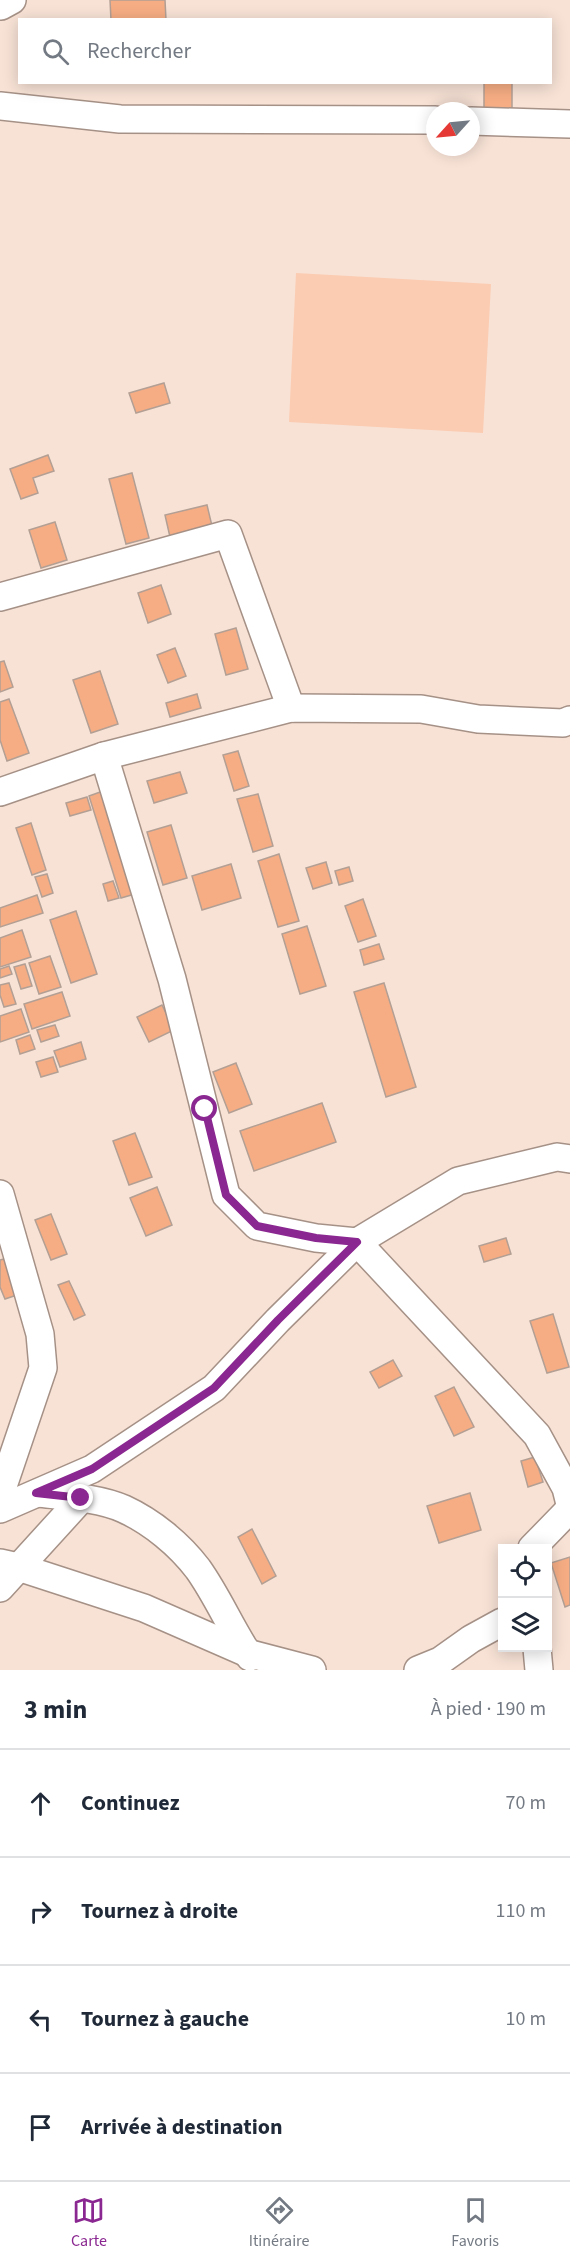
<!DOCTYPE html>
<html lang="fr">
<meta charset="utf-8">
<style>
:root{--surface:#fff;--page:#f6f6f7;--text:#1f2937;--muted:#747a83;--line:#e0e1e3;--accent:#8a2790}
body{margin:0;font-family:"Source Sans 3",sans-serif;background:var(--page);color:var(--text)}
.controls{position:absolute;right:18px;bottom:18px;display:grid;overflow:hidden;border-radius:0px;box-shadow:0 3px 15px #0003}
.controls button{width:54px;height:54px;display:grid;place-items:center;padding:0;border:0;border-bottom:2px solid var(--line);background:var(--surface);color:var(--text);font:30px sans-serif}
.compass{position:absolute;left:426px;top:102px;width:54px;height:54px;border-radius:50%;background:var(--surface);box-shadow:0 3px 15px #0003;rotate:243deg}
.stop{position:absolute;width:18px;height:18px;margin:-14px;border:4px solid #8a2790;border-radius:50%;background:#fff}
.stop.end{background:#8a2790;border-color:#fff;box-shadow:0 2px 6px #0008}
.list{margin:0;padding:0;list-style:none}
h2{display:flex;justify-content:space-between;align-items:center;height:78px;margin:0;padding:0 24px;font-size:26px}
h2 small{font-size:20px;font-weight:400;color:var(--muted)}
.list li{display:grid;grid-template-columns:39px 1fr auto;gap:18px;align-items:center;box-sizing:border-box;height:108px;padding:0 24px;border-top:2px solid var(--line)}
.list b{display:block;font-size:22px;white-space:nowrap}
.list em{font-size:20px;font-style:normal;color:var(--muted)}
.icon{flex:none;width:33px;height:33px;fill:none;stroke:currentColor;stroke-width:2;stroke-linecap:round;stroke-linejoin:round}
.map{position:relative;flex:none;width:570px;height:1670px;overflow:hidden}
.search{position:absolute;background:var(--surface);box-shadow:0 3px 15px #0003;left:18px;right:18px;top:18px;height:66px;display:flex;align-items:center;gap:15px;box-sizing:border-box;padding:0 21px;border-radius:0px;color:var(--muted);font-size:22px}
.sheet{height:510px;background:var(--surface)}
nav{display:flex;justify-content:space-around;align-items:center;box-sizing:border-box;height:84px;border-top:2px solid var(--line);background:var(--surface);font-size:16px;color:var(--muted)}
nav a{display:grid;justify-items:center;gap:3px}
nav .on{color:var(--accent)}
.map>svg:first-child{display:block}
.green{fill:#fbccb2}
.building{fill:#f6ad84;stroke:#b39f94;stroke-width:1.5}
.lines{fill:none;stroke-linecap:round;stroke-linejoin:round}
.street-casing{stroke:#a69187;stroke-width:30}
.street{stroke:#fff;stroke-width:27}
.route{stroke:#8a2790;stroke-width:8}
</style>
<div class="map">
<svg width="570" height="1670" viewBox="0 0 570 1670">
<rect width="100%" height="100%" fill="#f8e2d6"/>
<path class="green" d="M296,273l195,11 -8,149 -194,-11z"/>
<g class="building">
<path d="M110,0h55l1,20h-55z"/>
<rect x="484" y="82" width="28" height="36"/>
<path d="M164,383l6,20 -34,10 -7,-20z"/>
<path d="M48,455l6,16 -21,7 5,15 -17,6 -11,-30z"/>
<path d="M132,473l17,65 -23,6 -17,-65z"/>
<path d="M207,505l5,21 -42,11 -5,-22z"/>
<path d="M55,522l12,38 -26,8 -12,-38z"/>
<path d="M161,585l10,29 -23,9 -10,-30z"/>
<path d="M236,628l12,41 -22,6 -11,-41z"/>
<path d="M175,648l11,28 -18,7 -11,-28z"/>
<path d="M4,661l9,26 -13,5v-30z"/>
<path d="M100,671l18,53 -27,9 -18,-53z"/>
<path d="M197,694l4,14 -31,9 -4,-14z"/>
<path d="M9,699l20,54 -22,8 -7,-21v-38z"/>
<path d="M238,751l11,35 -15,5 -11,-36z"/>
<path d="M180,772l7,21 -33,10 -7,-22z"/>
<path d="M103,791l32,103 -14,4 -32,-102z"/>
<path d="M258,794l15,52 -20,6 -16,-53z"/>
<path d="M87,797l4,13 -21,6 -4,-13z"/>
<path d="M31,823l15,47 -14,5 -16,-47z"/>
<path d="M171,825l16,53 -24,7 -16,-53z"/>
<path d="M279,854l20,67 -21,6 -20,-66z"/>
<path d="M326,862l6,21 -19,6 -7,-21z"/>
<path d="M231,864l10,34 -39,12 -10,-34z"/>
<path d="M349,867l4,14 -14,4 -4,-14z"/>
<path d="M47,874l6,19 -11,4 -7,-20z"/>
<path d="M113,881l6,17 -11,3 -5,-17z"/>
<path d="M37,895l6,18 -43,14v-19z"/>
<path d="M363,899l13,37 -18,6 -13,-36z"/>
<path d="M76,911l21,63 -26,9 -21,-63z"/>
<path d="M307,926l19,60 -26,8 -18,-60z"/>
<path d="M22,930l9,27 -31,10v-29z"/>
<path d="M379,944l5,15 -20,6 -4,-15z"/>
<path d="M50,956l11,31 -22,7 -10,-31z"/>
<path d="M25,964l7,22 -11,3 -7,-22z"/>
<path d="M9,966l3,8 -12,4v-9z"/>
<path d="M9,983l7,21 -12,3 -4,-12v-10z"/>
<path d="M384,983l32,104 -30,10 -32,-105z"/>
<path d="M62,992l8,24 -38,13 -8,-25z"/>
<path d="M162,1005l12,25 -25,12 -12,-25z"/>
<path d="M21,1009l8,23 -29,10v-26z"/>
<path d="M55,1025l4,11 -18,6 -4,-12z"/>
<path d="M30,1035l5,14 -15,5 -4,-14z"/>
<path d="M81,1042l5,17 -26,8 -6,-16z"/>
<path d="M53,1057l5,15 -17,5 -5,-15z"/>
<path d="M236,1063l16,41 -23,9 -16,-41z"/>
<path d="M322,1103l14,39 -82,29 -14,-40z"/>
<path d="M135,1133l17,44 -23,8 -16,-44z"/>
<path d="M157,1187l15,38 -26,11 -16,-38z"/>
<path d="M51,1214l16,40 -16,6 -16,-40z"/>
<path d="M506,1238l5,16 -27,8 -5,-16z"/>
<path d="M4,1259l13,36 -12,4 -5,-12v-27z"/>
<path d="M69,1281l16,34 -11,5 -16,-35z"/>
<path d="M553,1314l16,53 -22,6 -17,-52z"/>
<path d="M393,1360l9,16 -23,12 -9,-16z"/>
<path d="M454,1387l20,40 -20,9 -19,-40z"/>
<path d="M535,1457l8,25 -15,5 -7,-26z"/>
<path d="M470,1493l11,37 -42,13 -12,-37z"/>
<path d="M252,1529l24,47 -14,8 -24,-47z"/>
<path d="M570,1557v48l-5,2 -14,-44z"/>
</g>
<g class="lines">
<defs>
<g id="street">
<path d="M0,4l1,2 11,-6"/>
<path d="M0,106l120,13 315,1"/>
<path d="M471,121l99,3"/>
<path d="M0,597l228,-63 63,174"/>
<path d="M104,756l68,223 54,216 31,31 59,12 41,4 180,193 29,53 4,16"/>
<path d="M0,792l104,-36 187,-48 130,1 57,10 85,4 7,-3"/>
<path d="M0,1194l40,140 3,34 -43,127"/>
<path d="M38,1493c26,3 62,5 86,16 28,13 55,35 74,60 20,28 33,60 52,88"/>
<path d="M0,1509l92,-40 122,-81 64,-68 79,-78 101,-61 99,-24 13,2"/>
<path d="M532,1548l38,-39"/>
<path d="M0,1563l18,4 126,41 103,45 65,17"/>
<path d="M0,1588l81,-89"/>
<path d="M537,1648l2,22"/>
<path d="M418,1670l22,-9 31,-22 31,-17"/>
</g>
</defs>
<use href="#street" class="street-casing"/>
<use href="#street" class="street"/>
</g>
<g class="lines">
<path class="route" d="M81,1498l-45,-5 56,-24 122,-81 64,-68 79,-78 -41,-4 -59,-12 -31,-31 -21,-86"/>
</g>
</svg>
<div class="controls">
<button><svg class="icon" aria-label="locate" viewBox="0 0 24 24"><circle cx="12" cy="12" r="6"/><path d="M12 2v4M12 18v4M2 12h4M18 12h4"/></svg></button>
<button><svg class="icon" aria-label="layers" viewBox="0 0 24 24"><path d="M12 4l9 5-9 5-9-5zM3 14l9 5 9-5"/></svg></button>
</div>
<svg class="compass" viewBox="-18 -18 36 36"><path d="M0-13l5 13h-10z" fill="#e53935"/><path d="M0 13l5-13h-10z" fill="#747a83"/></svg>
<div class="stop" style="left:205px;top:1109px"></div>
<div class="stop end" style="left:81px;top:1498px"></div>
<div class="search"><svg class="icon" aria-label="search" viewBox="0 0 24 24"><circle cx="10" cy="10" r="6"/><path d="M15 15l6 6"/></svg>Rechercher</div>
</div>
<section class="sheet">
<h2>3 min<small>À pied · 190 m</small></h2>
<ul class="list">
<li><svg class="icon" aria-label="ahead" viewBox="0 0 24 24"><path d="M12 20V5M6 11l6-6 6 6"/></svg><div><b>Continuez</b></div><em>70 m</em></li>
<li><svg class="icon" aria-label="right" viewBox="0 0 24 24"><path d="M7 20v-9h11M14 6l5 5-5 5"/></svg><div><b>Tournez à droite</b></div><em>110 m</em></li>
<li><svg class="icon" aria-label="left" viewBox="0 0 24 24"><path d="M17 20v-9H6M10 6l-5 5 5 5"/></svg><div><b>Tournez à gauche</b></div><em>10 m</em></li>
<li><svg class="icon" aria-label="arrive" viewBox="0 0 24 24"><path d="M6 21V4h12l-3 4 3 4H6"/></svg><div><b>Arrivée à destination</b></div></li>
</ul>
</section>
<nav>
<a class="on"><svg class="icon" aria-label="map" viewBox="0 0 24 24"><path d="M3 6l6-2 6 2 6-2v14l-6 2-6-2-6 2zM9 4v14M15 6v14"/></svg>Carte</a>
<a><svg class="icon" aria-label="directions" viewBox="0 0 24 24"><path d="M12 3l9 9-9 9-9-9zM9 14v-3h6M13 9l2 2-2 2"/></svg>Itinéraire</a>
<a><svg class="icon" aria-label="saved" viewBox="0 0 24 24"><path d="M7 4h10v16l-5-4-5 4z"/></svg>Favoris</a>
</nav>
